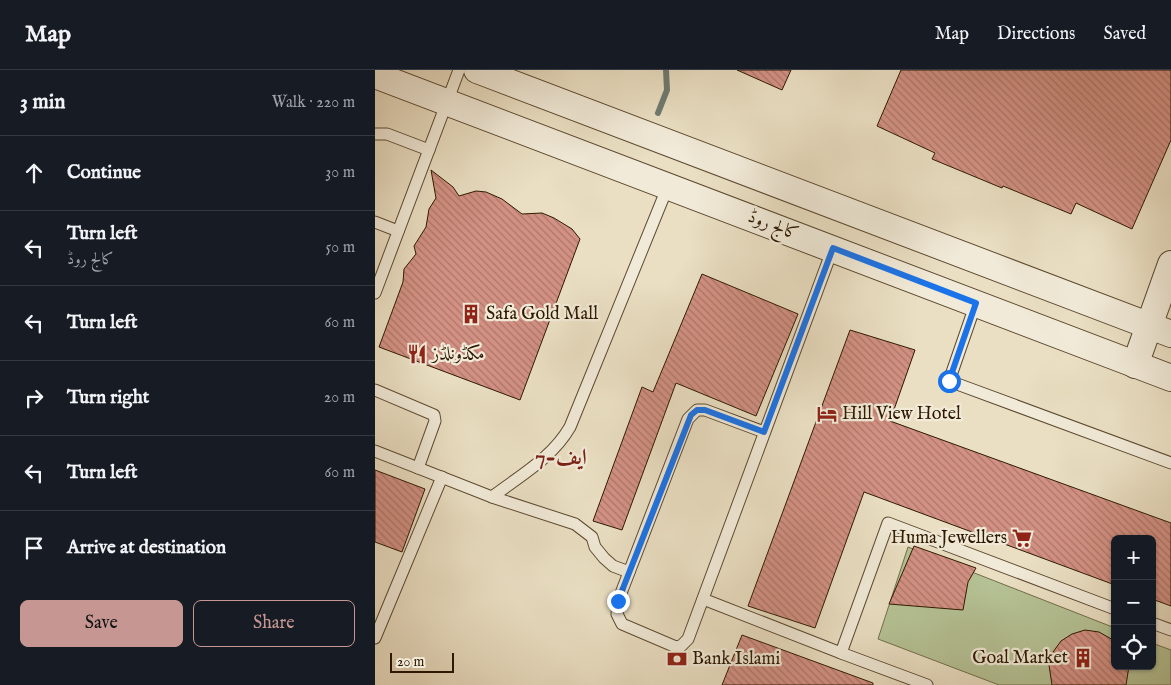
<!DOCTYPE html>
<meta charset="utf-8">
<style>
:root{--surface:#171b24;--page:#242831;--text:#f1f3f6;--muted:#9ea1a6;--line:#363941;--accent:#c59692}
body{margin:0;font-family:"IM FELL English",Amiri,serif;background:var(--page);color:var(--text)}
.controls{position:absolute;right:15px;bottom:15px;display:grid;overflow:hidden;border-radius:8px;box-shadow:0 1px 4px #0004}
.controls button{width:45px;height:45px;display:grid;place-items:center;padding:0;border:0;border-bottom:1px solid var(--line);background:var(--surface);color:var(--text);font:25px sans-serif}
.scale{position:absolute;left:15px;bottom:12px;width:64px;box-sizing:border-box;padding-left:5px;border:2px solid #2e1900;border-top:0;font-size:14px;line-height:18px;white-space:nowrap;color:#2e1900;-webkit-text-stroke:4px #f1ead8;paint-order:stroke}
.stop{position:absolute;width:15px;height:15px;margin:-11px;border:4px solid #1a73e8;border-radius:50%;background:#fff}
.stop.end{background:#1a73e8;border-color:#fff;box-shadow:0 1px 5px #0008}
.list{margin:0;padding:0;list-style:none}
h2{display:flex;justify-content:space-between;align-items:center;height:65px;margin:0;padding:0 20px;font-size:21px}
h2 small{font-size:16px;font-weight:400;color:var(--muted)}
.list li{display:grid;grid-template-columns:32px 1fr auto;gap:15px;align-items:center;box-sizing:border-box;height:75px;padding:0 20px;border-top:1px solid var(--line)}
.list b{display:block;font-size:19px;white-space:nowrap}
.list p{margin:0;font-size:16px;white-space:nowrap;color:var(--muted)}
.list em{font-size:16px;font-style:normal;color:var(--muted)}
.actions{display:flex;gap:10px;padding:15px 20px}
.actions a{flex:1;padding:11px 0;border:1px solid var(--accent);border-radius:8px;text-align:center;font-size:18px;color:var(--accent)}
.actions .main{background:var(--accent);color:#111}
.icon{flex:none;width:28px;height:28px;fill:none;stroke:currentColor;stroke-width:2;stroke-linecap:round;stroke-linejoin:round}
.map{position:relative;flex:none;width:796px;height:615px;overflow:hidden}
header{display:flex;align-items:center;gap:30px;box-sizing:border-box;height:70px;padding:0 25px;background:var(--surface);border-bottom:1px solid var(--line)}
header strong{font-size:24px}
nav{display:flex;gap:28px;margin-inline-start:auto;font-size:18px}
main{display:flex}
aside{flex:1;background:var(--surface)}
.map>svg:first-child{display:block}
.park{fill:#b5c295;stroke:#726e4a}
.lines{fill:none;stroke-linecap:round;stroke-linejoin:round}
.stream{stroke:#6f7a71;stroke-width:6}
.building{fill:url(#building-back-hatch);stroke:#2e1900}
.service-casing{stroke:#5d4a31;stroke-width:13}
.tertiary-casing{stroke:#5d4a31;stroke-width:28}
.service{stroke:#f1ead8;stroke-width:11}
.tertiary{stroke:#f1ead8;stroke-width:26}
.route{stroke:#1a73e8;stroke-width:6}
.labels{text-anchor:middle;dominant-baseline:central;stroke-width:4.5;stroke-linejoin:round;paint-order:stroke}
.street-label{font-size:18px;fill:#2e1900;stroke:#f1ead8}
.poi-label{font-size:18px;fill:#2e1900;stroke:#f1ead8;text-anchor:start}
.district-label{font-size:22px;font-weight:bold;fill:#7a1f14;stroke:#f1ead8}
</style>
<header>
<strong>Map</strong>
<nav><a>Map</a><a>Directions</a><a>Saved</a></nav>
</header>
<main>
<aside>
<h2>3 min<small>Walk · 220 m</small></h2>
<ul class="list">
<li><svg class="icon" aria-label="ahead" viewBox="0 0 24 24"><path d="M12 20V5M6 11l6-6 6 6"/></svg><div><b>Continue</b></div><em>30 m</em></li>
<li><svg class="icon" aria-label="left" viewBox="0 0 24 24"><path d="M17 20v-9H6M10 6l-5 5 5 5"/></svg><div><b>Turn left</b><p>کالج روڈ</p></div><em>50 m</em></li>
<li><svg class="icon" aria-label="left" viewBox="0 0 24 24"><path d="M17 20v-9H6M10 6l-5 5 5 5"/></svg><div><b>Turn left</b></div><em>60 m</em></li>
<li><svg class="icon" aria-label="right" viewBox="0 0 24 24"><path d="M7 20v-9h11M14 6l5 5-5 5"/></svg><div><b>Turn right</b></div><em>20 m</em></li>
<li><svg class="icon" aria-label="left" viewBox="0 0 24 24"><path d="M17 20v-9H6M10 6l-5 5 5 5"/></svg><div><b>Turn left</b></div><em>60 m</em></li>
<li><svg class="icon" aria-label="arrive" viewBox="0 0 24 24"><path d="M6 21V4h12l-3 4 3 4H6"/></svg><div><b>Arrive at destination</b></div></li>
</ul>
<div class="actions"><a class="main">Save</a><a>Share</a></div>
</aside>
<div class="map">
<svg width="796" height="615" viewBox="0 0 796 615">
<defs>
<pattern id="building-back-hatch" width="6" height="6" patternUnits="userSpaceOnUse" patternTransform="scale(1.25)"><rect width="6" height="6" fill="#d39184"/><path d="M-1 5l2 2M0 0l6 6M5-1l2 2" fill="none" stroke="#ac766a"/></pattern>
</defs>
<rect width="100%" height="100%" fill="#eadfc3"/>
<filter id="stains"><feTurbulence type="fractalNoise" baseFrequency=".004" numOctaves="4"/><feColorMatrix values="0 0 0 0 .2 0 0 0 0 .09 0 0 0 0 .02 0 0 0 .5 -.17"/></filter>
<radialGradient id="worn" r=".72"><stop offset=".6" stop-color="#630" stop-opacity="0"/><stop offset="1" stop-color="#630" stop-opacity=".3"/></radialGradient>
<path class="park" d="M533,477l207,81v38h37v-23l19,7v35h-172l-121,-46z"/>
<g class="lines">
<path class="stream" d="M283,43l9,-23 -1,-20"/>
</g>
<g class="building">
<path d="M362,0h54l-9,20z"/>
<path d="M526,0h270v70l-39,89 -56,-26 -5,11 -68,-28 -1,2 -70,-29 3,-6 -58,-27z"/>
<path d="M56,100l22,17 6,9 17,-5 10,1 16,7 20,15 20,-1 12,5 18,11 8,10 -60,161 -141,-53 24,-65 1,-13 12,-15 -2,-8 12,-19 3,-18 7,-11z"/>
<path d="M327,204l96,40 -42,102 -80,-33 -54,147 -29,-9 49,-134 11,5z"/>
<path d="M475,260l65,20 -25,71 281,102v83l-19,-7v-60h-37v46l-251,-93 -49,136 -67,-22z"/>
<path d="M0,400l50,19 -23,63 -27,-10z"/>
<path d="M539,476l62,22 -8,14 -5,28 -74,-6z"/>
<path d="M710,560l14,2 16,9v25h14l-3,19h-74l-3,-20 4,-13 8,-11 11,-7z"/>
<path d="M367,565l131,48v2h-151z"/>
</g>
<g class="lines">
<defs>
<g id="service">
<path d="M0,64h12l42,16"/>
<path d="M0,152l23,9"/>
<path d="M0,223l84,-223"/>
<path d="M601,233l-27,78 222,82"/>
<path d="M0,320l59,25 1,6 -17,47"/>
<path d="M389,362l-59,-22h-8l-9,9 -70,182 -1,13 5,10 54,23 5,-1 7,-7 145,-391"/>
<path d="M0,381l117,46 83,27 17,13 3,10 9,11 9,8 16,6"/>
<path d="M117,427c29,-22 60,-39 78,-70l98,-241"/>
<path d="M328,529l138,54"/>
<path d="M777,553l19,7"/>
<path d="M0,568l67,-161"/>
<path d="M552,615l-86,-32 47,-130 227,86"/>
</g>
<g id="tertiary">
<path d="M102,0l694,264"/>
<path d="M0,5l796,303"/>
<path d="M760,295l36,-101"/>
</g>
</defs>
<use href="#service" class="service-casing"/>
<use href="#tertiary" class="tertiary-casing"/>
<use href="#service" class="service"/>
<use href="#tertiary" class="tertiary"/>
</g>
<g class="lines">
<path class="route" d="M243,531l73,-186 6,-5h8l59,22 69,-184 143,55 -27,78"/>
</g>
<defs>
<symbol id="building-bare" viewBox="-9 -9 18 18"><path d="M-4-6H4V6H1V3H-1V6H-4ZM-2.5-4.3h1.7v1.8h-1.7ZM.8-4.3h1.7v1.8H.8ZM-2.5-1h1.7V.8h-1.7ZM.8-1h1.7V.8H.8Z" fill="#8f2418" stroke="#f1ead8" stroke-width="2.5" paint-order="stroke"/></symbol>
<symbol id="restaurant-bare" viewBox="-9 -9 18 18"><path d="M-5-6h1v4h1v-4h1v4h1v-4h1v5L-1.5 .5V6h-2V.5L-5-1ZM5-6V6H3V1.5H1.5Q1.5-4 5-6Z" fill="#8f2418" stroke="#f1ead8" stroke-width="2.5" paint-order="stroke"/></symbol>
<symbol id="hotel-bare" viewBox="-9 -9 18 18"><path d="M-6-4.5h1.5V1H6V5H4.5V3h-9V5H-6ZM-4 0a1.8 1.8 0 1 1 3.6 0ZM.5 0V-2.5h3Q6-2.5 6 0Z" fill="#8f2418" stroke="#f1ead8" stroke-width="2.5" paint-order="stroke"/></symbol>
<symbol id="supermarket-bare" viewBox="-9 -9 18 18"><path d="M-6-5.5h2.5l.6 2H6L4.5 2H-2.5L-4.4-4H-6ZM-1.5 3.2a1.3 1.3 0 1 0 .1 0ZM3 3.2a1.3 1.3 0 1 0 .1 0Z" fill="#8f2418" stroke="#f1ead8" stroke-width="2.5" paint-order="stroke"/></symbol>
<symbol id="bank-bare" viewBox="-9 -9 18 18"><path d="M-6-4H6V4H-6ZM0-2.3a2.3 2.3 0 1 0 0 4.6a2.3 2.3 0 1 0 0-4.6Z" fill="#8f2418" stroke="#f1ead8" stroke-width="2.5" paint-order="stroke"/></symbol>
</defs>
<g fill-rule="evenodd">
<use href="#building-bare" x="82" y="230" width="28" height="28"/>
<use href="#restaurant-bare" x="28" y="270" width="28" height="28"/>
<use href="#hotel-bare" x="438" y="330" width="28" height="28"/>
<use href="#supermarket-bare" x="633" y="454" width="28" height="28"/>
<use href="#building-bare" x="694" y="574" width="28" height="28"/>
<use href="#bank-bare" x="288" y="575" width="28" height="28"/>
</g>
<g class="labels">
<g class="street-label">
<text transform="translate(398 156) rotate(21)">کالج روڈ</text>
</g>
<g class="poi-label">
<text x="111" y="244">Safa Gold Mall</text>
<text x="57" y="284">مکڈونلڈز</text>
<text x="467" y="344">Hill View Hotel</text>
<text x="632" y="468" text-anchor="end">Huma Jewellers</text>
<text x="693" y="588" text-anchor="end">Goal Market</text>
<text x="317" y="589">Bank Islami</text>
</g>
<g class="district-label">
<text x="186" y="388">ایف-7</text>
</g>
</g>
<rect width="100%" height="100%" filter="url(#stains)"/>
<rect width="100%" height="100%" fill="url(#worn)"/>
</svg>
<div class="controls">
<button>+</button>
<button>−</button>
<button><svg class="icon" aria-label="locate" viewBox="0 0 24 24"><circle cx="12" cy="12" r="6"/><path d="M12 2v4M12 18v4M2 12h4M18 12h4"/></svg></button>
</div>
<div class="scale">20 m</div>
<div class="stop" style="left:574px;top:311px"></div>
<div class="stop end" style="left:243px;top:531px"></div>
</div>
</main>
